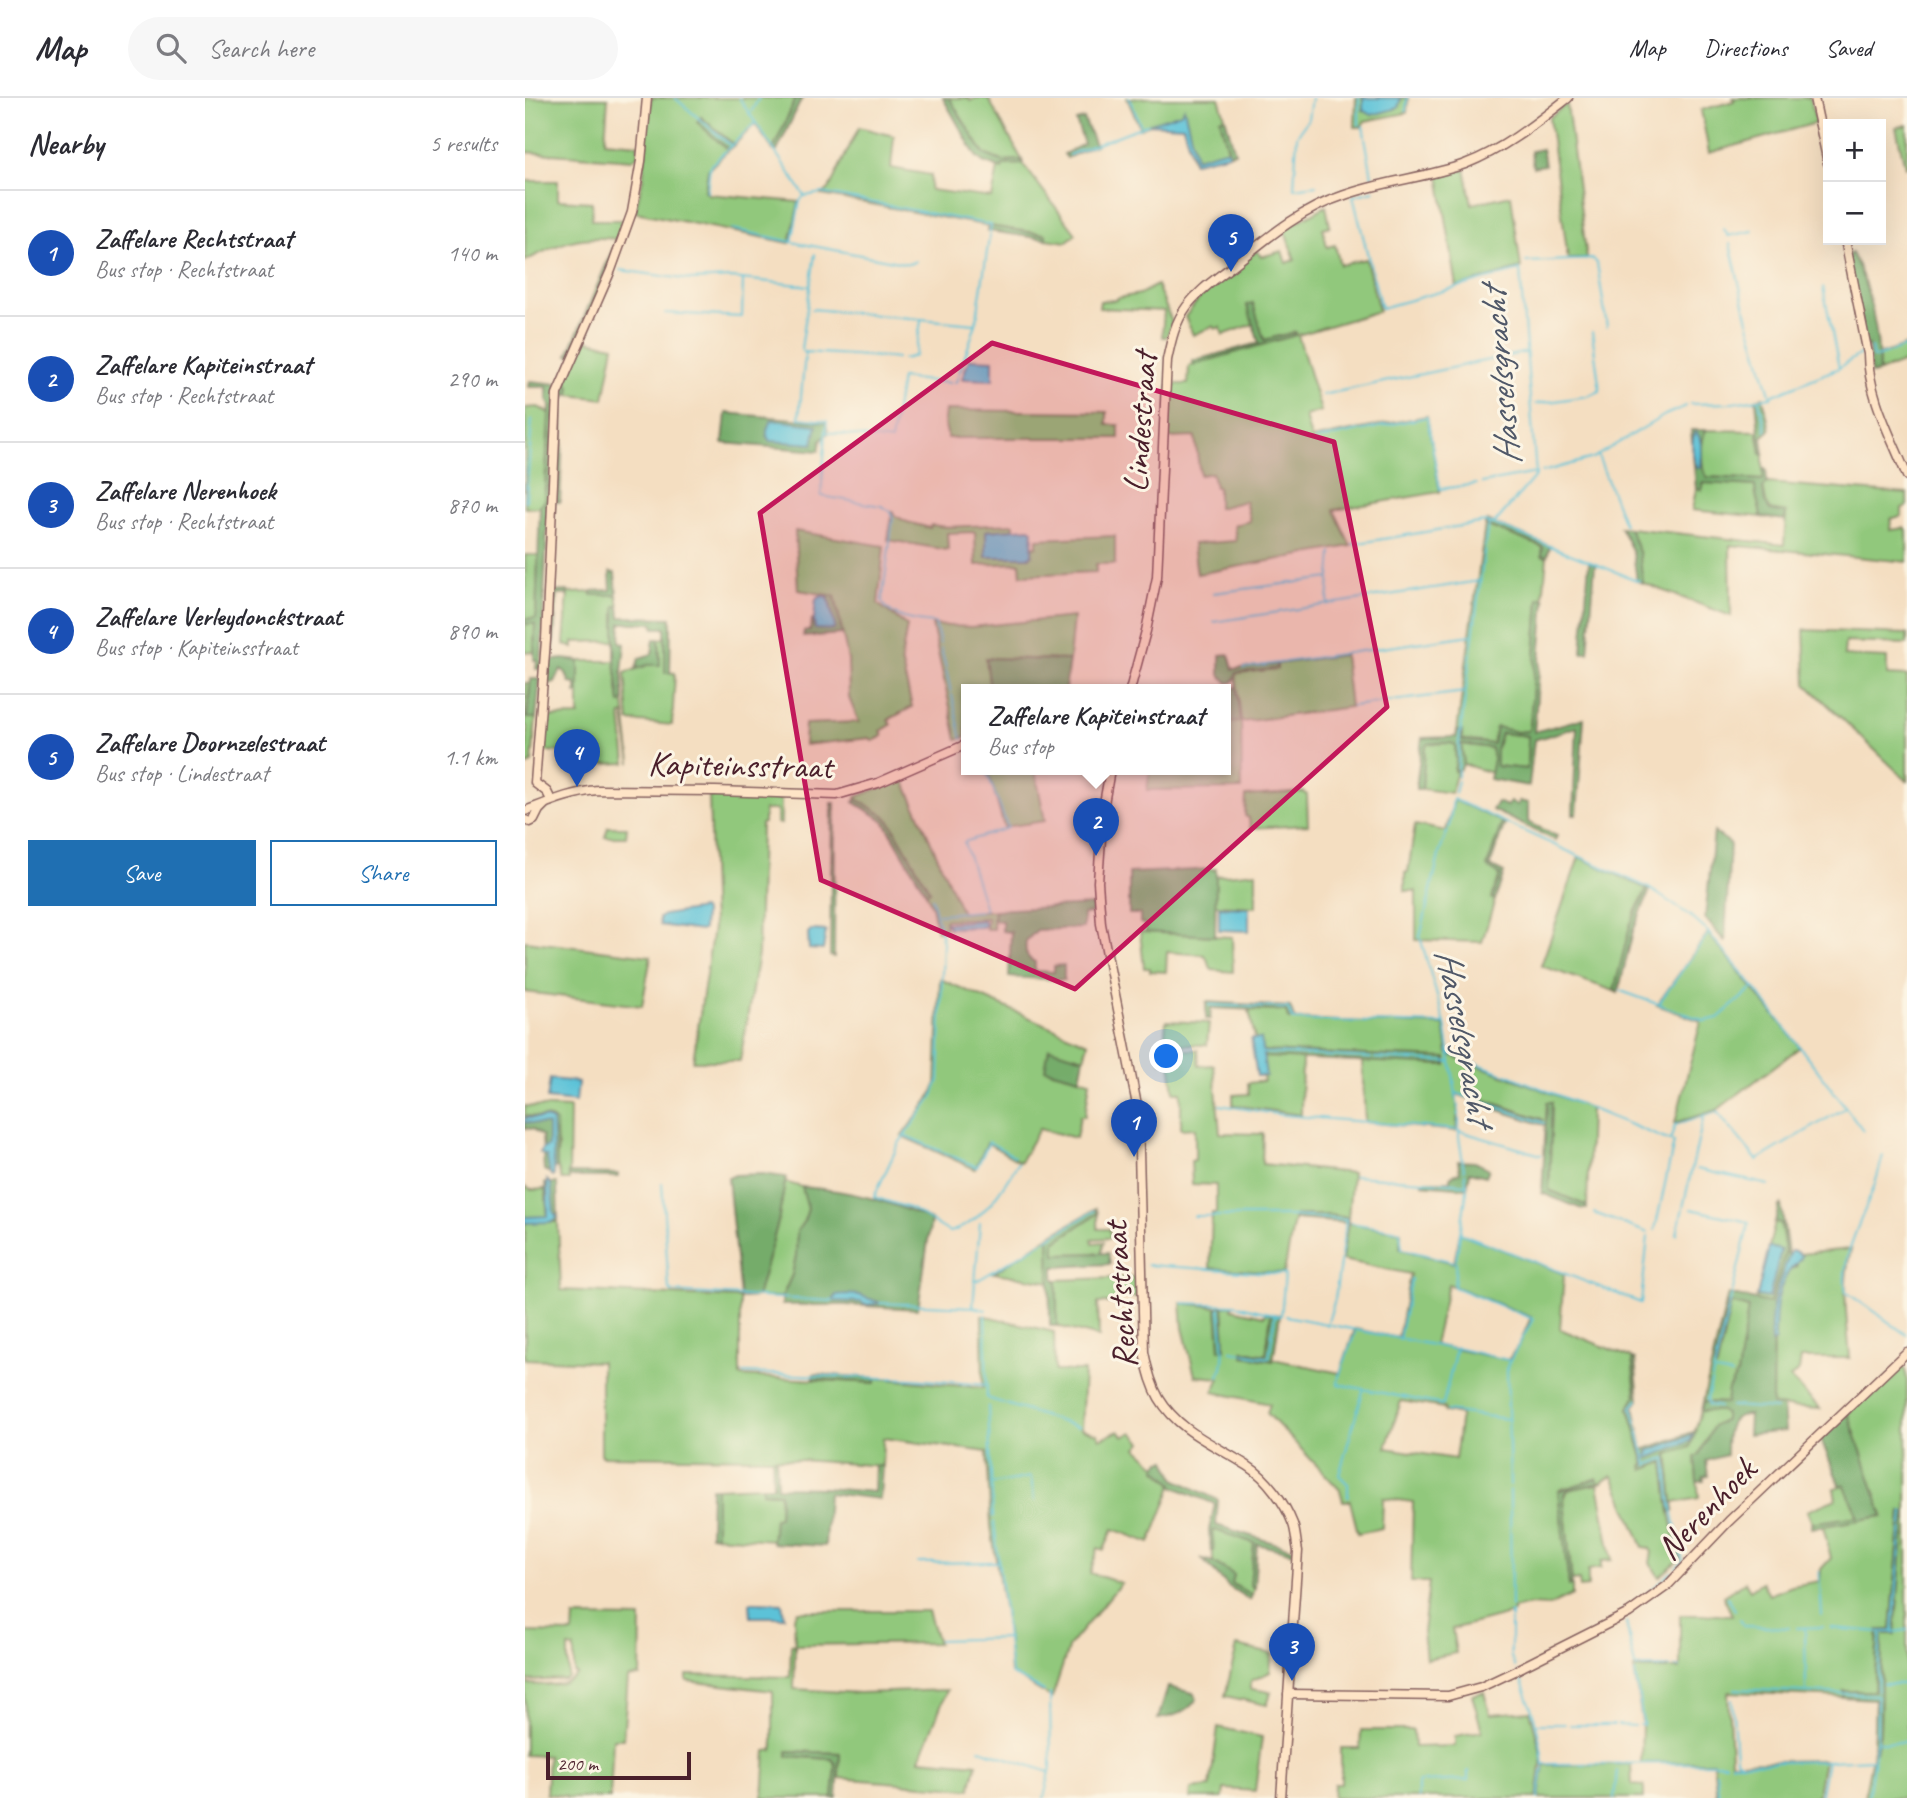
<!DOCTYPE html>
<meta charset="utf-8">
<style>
:root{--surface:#fff;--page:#f7f7f7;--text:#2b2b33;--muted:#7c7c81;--line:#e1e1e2;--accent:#1f6fb2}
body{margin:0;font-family:Caveat,sans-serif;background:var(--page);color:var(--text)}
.controls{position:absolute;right:21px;top:21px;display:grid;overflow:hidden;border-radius:0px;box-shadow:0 7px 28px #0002}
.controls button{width:63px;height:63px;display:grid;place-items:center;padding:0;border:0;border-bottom:2px solid var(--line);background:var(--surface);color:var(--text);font:35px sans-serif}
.scale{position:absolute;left:21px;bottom:18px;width:145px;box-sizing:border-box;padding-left:7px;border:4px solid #4a1f2b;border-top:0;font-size:19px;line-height:24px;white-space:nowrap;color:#4a1f2b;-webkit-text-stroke:5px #fcf5e5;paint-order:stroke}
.you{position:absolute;left:642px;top:959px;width:24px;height:24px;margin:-18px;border:5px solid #fff;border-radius:50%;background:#1a73e8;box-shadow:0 0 0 10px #1a73e833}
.badge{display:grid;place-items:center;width:46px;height:46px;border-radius:50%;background:var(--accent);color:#fff;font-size:23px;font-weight:700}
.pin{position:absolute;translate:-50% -58px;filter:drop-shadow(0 2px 4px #0008)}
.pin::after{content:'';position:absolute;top:37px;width:24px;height:21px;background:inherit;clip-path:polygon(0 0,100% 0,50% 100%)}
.popup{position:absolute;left:436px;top:586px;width:270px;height:91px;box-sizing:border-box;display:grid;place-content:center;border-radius:0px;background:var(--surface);filter:drop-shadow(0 2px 5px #0005);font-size:23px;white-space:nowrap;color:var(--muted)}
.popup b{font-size:26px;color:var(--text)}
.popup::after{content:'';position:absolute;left:50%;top:100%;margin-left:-14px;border:14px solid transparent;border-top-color:var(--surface)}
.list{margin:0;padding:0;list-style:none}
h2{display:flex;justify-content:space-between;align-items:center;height:91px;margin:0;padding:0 28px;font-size:30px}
h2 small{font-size:23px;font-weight:400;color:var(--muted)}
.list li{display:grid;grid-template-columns:46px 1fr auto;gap:21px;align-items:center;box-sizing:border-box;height:126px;padding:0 28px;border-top:2px solid var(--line)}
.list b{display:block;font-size:26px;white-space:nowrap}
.list p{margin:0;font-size:23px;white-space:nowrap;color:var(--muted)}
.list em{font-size:23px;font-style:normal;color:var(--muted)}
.actions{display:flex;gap:14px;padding:21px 28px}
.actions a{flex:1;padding:16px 0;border:2px solid var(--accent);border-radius:0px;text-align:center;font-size:24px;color:var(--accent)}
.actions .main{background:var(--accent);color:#fff}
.icon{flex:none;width:38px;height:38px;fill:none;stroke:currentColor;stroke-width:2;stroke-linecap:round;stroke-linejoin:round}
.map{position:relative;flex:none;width:1382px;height:1700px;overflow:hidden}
header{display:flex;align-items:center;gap:42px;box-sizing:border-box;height:98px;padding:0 35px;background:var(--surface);border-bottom:2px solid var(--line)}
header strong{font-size:33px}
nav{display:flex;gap:38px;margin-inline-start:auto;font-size:24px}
.search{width:490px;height:63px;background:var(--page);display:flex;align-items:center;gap:18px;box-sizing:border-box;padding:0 24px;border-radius:38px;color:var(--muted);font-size:26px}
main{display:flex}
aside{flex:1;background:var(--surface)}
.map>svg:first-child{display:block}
.green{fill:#91c87b;stroke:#6e7453;stroke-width:2;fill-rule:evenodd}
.forest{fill:#74ac6b;stroke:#5f664b;stroke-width:2;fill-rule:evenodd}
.water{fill:#5bc2d8;stroke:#527082;stroke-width:2}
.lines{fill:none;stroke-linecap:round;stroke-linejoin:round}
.stream{stroke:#5bc2d8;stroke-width:2}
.secondary-casing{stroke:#866260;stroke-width:11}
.secondary{stroke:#fee4c6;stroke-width:8}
.marked{fill:#c2185b;fill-opacity:0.2;stroke:#c2185b;stroke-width:5;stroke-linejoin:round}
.labels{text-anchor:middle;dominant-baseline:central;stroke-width:6;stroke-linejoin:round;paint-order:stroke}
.street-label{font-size:35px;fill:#4a1f2b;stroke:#fcf5e5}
.water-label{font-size:37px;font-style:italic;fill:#505868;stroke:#fcf5e5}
</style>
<header>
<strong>Map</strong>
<div class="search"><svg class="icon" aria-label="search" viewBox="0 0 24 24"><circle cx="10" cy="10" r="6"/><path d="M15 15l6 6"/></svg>Search here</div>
<nav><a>Map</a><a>Directions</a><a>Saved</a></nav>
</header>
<main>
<aside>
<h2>Nearby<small>5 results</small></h2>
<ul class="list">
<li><span class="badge" style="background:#1a4fb4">1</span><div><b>Zaffelare Rechtstraat</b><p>Bus stop · Rechtstraat</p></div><em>140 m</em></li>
<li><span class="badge" style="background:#1a4fb4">2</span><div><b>Zaffelare Kapiteinstraat</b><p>Bus stop · Rechtstraat</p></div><em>290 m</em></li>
<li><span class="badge" style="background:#1a4fb4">3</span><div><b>Zaffelare Nerenhoek</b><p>Bus stop · Rechtstraat</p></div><em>870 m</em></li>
<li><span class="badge" style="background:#1a4fb4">4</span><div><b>Zaffelare Verleydonckstraat</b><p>Bus stop · Kapiteinsstraat</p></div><em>890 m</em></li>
<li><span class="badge" style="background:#1a4fb4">5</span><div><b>Zaffelare Doornzelestraat</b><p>Bus stop · Lindestraat</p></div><em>1.1 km</em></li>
</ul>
<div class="actions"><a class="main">Save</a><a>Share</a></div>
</aside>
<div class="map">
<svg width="1382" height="1700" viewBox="0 0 1382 1700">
<rect width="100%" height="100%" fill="#fcf5e5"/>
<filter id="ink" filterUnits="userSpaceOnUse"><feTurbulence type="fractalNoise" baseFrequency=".0143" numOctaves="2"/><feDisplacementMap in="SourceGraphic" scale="14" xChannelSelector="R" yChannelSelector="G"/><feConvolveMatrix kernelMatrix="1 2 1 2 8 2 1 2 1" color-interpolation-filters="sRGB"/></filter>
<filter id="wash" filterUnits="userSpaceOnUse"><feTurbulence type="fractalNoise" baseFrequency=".00686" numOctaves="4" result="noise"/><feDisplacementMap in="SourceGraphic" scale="28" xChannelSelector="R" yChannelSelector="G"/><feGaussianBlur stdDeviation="1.57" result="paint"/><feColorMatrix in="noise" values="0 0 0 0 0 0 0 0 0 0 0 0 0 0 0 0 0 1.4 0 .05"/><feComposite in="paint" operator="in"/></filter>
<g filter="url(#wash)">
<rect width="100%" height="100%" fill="#f4dec1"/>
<g class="green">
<path d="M0,0h83l-3,43 33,3v11l-6,5 -107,-8z"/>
<path d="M126,0h145l-23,52 -18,-26 -21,21 -33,-28 -4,5 31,28 -20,20 -3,21 3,3 91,8 -9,41 -155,-31 8,-34z"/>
<path d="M424,0h19l2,3 6,-3h12l34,62 -20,1 -18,-7z"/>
<path d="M602,0h92l6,19 -5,2 9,34 -36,8 -10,-37 -25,-3 -18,7z"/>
<path d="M831,0h7v12l9,5 26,-7 3,-10h7l-1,15 -42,8 -4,6h-6z"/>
<path d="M1208,0h77l6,25 -107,30 -8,-43 33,-9z"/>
<path d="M1042,6l20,155h-19l-19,-141z"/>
<path d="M1382,27v42h-2l-9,-40z"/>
<path d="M334,29l35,9 -3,32 40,7 -1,15 62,8 6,-30h4l1,-3 20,-1 53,70 -10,8 -20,-3v-5l-57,-8 -167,-31 7,-6z"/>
<path d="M940,71l7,35 39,-9 10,73 -64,19 -18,-112z"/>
<path d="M0,83h33v19l34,2v18h32l-7,19c-42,-4 -56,4 -92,22z"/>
<path d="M801,108l4,20 -7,2 4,19 8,-2 5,20 26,-6 13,52 -81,24 23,76 -16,5 6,23 116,-23 13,76 -106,18 17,36 -154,28 -4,-30 43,-3 -2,-16 16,-4 -5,-20 -27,7v-21h-3l-3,-14 -12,2 -5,-38 -29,1 3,-54h19l1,-18 107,-31 -1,-3 -31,8 -12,-37 -5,3 7,18 -31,11 -3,-8 -5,2 -1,-3 -21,9 -8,-18 17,-22 55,-45 4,7 21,-6 4,12 9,-3 -11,-31z"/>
<path d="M632,187l15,37 -6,15h-4l2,-26 -65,-3 1,-7 17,-1v-2l23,-4z"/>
<path d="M59,242l30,6 -10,53 -34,-4v-8l-4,-7z"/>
<path d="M1382,247v16l-28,11v-17z"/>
<path d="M13,309l11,6 -5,91h-4v3l-15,1v-100z"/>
<path d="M420,312l162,2v13h12v13h-171l-4,-17z"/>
<path d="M1181,332l51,1 4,23h2v26l-56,-3 -4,-4 -2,-35z"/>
<path d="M1177,384l53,4c0,11 5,20 6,31l-69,-7 4,-21 6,1z"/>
<path d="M1242,385l140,11v13l-5,1v7l-4,3h-7l-1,12 15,-2 2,4v30l-177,-17 1,71 -88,-33 -4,-31 -10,-24 155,17 2,-32 -12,-1 -7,-5 -4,-20z"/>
<path d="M368,413l1,4 13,7 23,6 1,-3 16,2 67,-3v5l-28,2 1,26h43l2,-10 5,-1v-7l78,-3v28h-19v8l-75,3 -1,-12 -44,2 -1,-33 -28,1 1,17 -60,-10z"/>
<path d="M960,427l58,22 -1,8 5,2 -4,42h-4l-9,129 -2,3 -11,1 -21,-5 -3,17 -32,-5 1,-7 -5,-1z"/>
<path d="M270,433l89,15 -6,58 29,22 -6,34 11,47 -24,13 3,5 -10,6 2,5 -10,5 -3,-3 -66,7 1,-21 54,-2 -10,-24 -1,-38 -13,-64 -37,-6z"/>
<path d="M0,457h13l-2,64h-11z"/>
<path d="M67,494v3h25l2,11h-4v35l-42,1v6l-9,-4 4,-51z"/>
<path d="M548,519l-4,43 -83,-2 4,32h-23l-1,47 -9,2 -25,-114 39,2z"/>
<path d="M0,526h10l-1,28h-9z"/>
<path d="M1279,532l103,4v10l-62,-2 -1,14 43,2v17l20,1v105l-101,-97z"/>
<path d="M140,540v34l10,1 -3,52 -43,-4 -4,-48 23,-8h12l-1,-26z"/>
<path d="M819,557l6,52 -109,15 1,67 -95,1 3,-20h75l1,-47 15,-2 -5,-48 41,-4v-5z"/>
<path d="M54,563h36l5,42h4l7,60 -7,-49 -3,1 5,48 -53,2 -1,-13 -32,-1 2,-34 37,-1z"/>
<path d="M0,585h5l-3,35h9l-4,45 -7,3 3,-39 -3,-1z"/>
<path d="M976,635l27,3 -1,33 -31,-3v-17z"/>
<path d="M926,645l4,2 1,16 -2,10h3l-6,22 -29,-4 3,-41 3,-4z"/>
<path d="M936,646l30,4 3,11 -3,14 -28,-9z"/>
<path d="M463,672h47l10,51 -41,6z"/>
<path d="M378,680l59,135 32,-3 -1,19h-7l1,-11 -42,2v10l-8,1 -5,-25 -6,-13 4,-2 -39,-68 -6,-7 -28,-17 -1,-2z"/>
<path d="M779,694l3,3 1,30 -58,3 -1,-10 -4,-2 1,-20z"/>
<path d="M184,698l72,3v25l-4,-1v-13h-13v13l-3,1 -3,130 -18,107h-47l20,-133z"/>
<path d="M929,702l48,22 -14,42 12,11 -8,23 3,2 -13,42 -66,-2v-49h-11v-18l3,-1 7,-47 31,6z"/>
<path d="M83,729h19l-1,10h-21z"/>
<path d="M1054,759l68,32 -12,23 -21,79 -73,-25z"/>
<path d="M731,774v35l-41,-2 1,-29z"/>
<path d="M615,834l92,5 1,35 -21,-2 -7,-15 -38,-3 -1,20 -16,-1v-3h-6z"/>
<path d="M1183,835l92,114 -83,63 -42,13 26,-102 -44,-16z"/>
<path d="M0,843l126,15 -9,50 -117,-14z"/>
<path d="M415,881l148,64 -4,15 -35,-9 -3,20 44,12 -5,35h-5l-4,22 -37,-9 -19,33 -33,-19 -12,26 -73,-33 27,-37 7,-13z"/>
<path d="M724,912l37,1 3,8 155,6 4,29 142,54 -3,98 -38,-16 3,-87h-5l-1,22 -5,-1 1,-5 -62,-21 -2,3 -22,-7 2,19 -2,18 -91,-9 -3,-62 83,5 -181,-14 1,6h37l-1,58 -68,-10v-10l16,-1 -1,-11 16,-2z"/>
<path d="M641,923l43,2 -2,22 -43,-1z"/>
<path d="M634,951l39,1 1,16 15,-1 6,68 43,1 -1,30 90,9 -4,45 -18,-3h-35l-11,58 -74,-5 2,-55h4v-28l-24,-1 -1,-23 4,-1v-32l-14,1v-37h-7l-4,-30h-9z"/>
<path d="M0,1008l45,2 -1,72h-7l-6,-17 2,-16 -8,-29 -25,-2z"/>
<path d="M260,1084l17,5 6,22 -4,12 -7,10 -1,25 -4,19 -10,22h-25l21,-75z"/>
<path d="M0,1089l6,3 14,-1 3,28h-23z"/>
<path d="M573,1115v16h12v9l-18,1 1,4 11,-1 -3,11 -46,1v-12z"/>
<path d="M0,1124h33l3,68 179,8v78l136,7v-5l107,10 -1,-73 72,17 1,39h29l-3,58 17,5 2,5 19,-8 5,6 8,-5 10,10 -5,6 20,18 -1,3 17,15 -23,59 -37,-14 -9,21 -6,-2 -8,25 31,10 -52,63 -17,52 -42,-25 -3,-40 -16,-107 -4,-74 -104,-14 -1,28 -110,-8 -171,-2v-94l-76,-3z"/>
<path d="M1250,1124l6,1 4,30 -15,51 -14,-4 1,-4 12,2 12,-47 -12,-4z"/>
<path d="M823,1125l53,9 -1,17 54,14 6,-30 104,41 -4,55 72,29 4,37 -7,13 16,57 -1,4 20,-7 6,50 10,47 -21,18 -9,-14 2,-11 -3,-4 -6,-1 -30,-71 -15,8 14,76 -11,1v7l-13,2v17l-8,1 -1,-8 -7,1 -8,-82 4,-9 29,-6 -34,4 -5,3 11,94h3v10l-23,11 -20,-1 -16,4v4l-61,16 4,24 -30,6 -3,-27 6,-50h-18l2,-80 -30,-4 -1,30 -24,5 -8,-32h-7l-3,-11 -73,-77 3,-9 -57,-12 7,-14 -25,-2 -12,-48 -2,-25 36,4 4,43h4l-2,-44 10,-1 -1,4 32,7 2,-3 5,1 -5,41 -22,-4 -1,5 30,3 67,14 15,-44 43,9 12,-64 -68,-14zM923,1186l83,33 -11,26 -12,17 -74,-15zM876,1303l43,7 1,4 16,3 -6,44 -69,-11z"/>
<path d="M524,1138l2,46 -57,-9z"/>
<path d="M1326,1151c-10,37 -4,72 -1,109h-49l-2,12 -9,8 30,31 -48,-3 1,-98 10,-37 13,-4 4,-13z"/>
<path d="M612,1179v20h-21l-1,6h-17l1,34 -42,-11v-46z"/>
<path d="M1201,1204h2l-11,65 14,-64 18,5 -12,67 -9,14 -1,14 -24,-1z"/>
<path d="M1375,1268l4,1 3,11v420h-43l9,-46h3l4,-20 2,-98h12l7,-122 -10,119 -13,-1 -4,62 -30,-1 -1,6 -115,-5 3,70 93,-2 -7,38h-100l-4,-36 -72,1 1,-42 -8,-52h46v-54h52l-9,-19 22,-14 5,8 12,-8 7,13 23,-9 28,-5 1,-12 10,-11 -8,-32 60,-10 -35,-103z"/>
<path d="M1176,1313h20l4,3v6l-12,7 -14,28 -4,2 4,41 -26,5 -5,-49 22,-7z"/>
<path d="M1318,1386l15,32 -46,7 -5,-12 29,-12 -2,-10z"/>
<path d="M237,1388v6l18,1 -1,25h-5l-1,22 -57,-4v-48z"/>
<path d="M690,1432l39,12 -4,43 4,3 -2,7 -21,-11 3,-9 -21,-13 -1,-31z"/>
<path d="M273,1513h130l10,32 -143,2 -1,44 65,4 88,-3 -27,69 57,5 -7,25 -131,-11 1,-25 -52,-2 -1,5 44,3 5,4 -3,35h-70l3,-47 7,-1v-59l-86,-10v-6l103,2 1,-32 4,-1 -1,-27z"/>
<path d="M49,1519l67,1 -1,58 -12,2 -5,61h-10l-3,59h-44v-2l-20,-2 2,-38 -23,-1v-71c18,0 39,5 52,-10l-3,-1v-25l-6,-1v30l-2,2 -41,2v-49l48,1z"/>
<path d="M712,1548l35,8 -2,18 -19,9v8l20,3 -4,13 -42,-9z"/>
<path d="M959,1594l6,22 40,-3 12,45 -5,42h-204l1,-14h7v-36h19l1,-18h52l1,17 41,-1v-10l27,-5 -10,-36z"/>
<path d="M693,1629l44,10 -7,54 -31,-2 -1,9h-33l1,-9 19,-2z"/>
<path d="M1106,1666l1,21 12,1v12h-105l5,-33z"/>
</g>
<g class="forest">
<path d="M271,0h6l-25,53 -4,-1z"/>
<path d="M418,0h6l35,56 17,7 21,-1 1,4 -20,1 -1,4 -19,-7 -7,-6z"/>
<path d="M176,19l33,28 -6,5 -31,-28z"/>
<path d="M700,19l10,35 -6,1 -9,-34z"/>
<path d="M559,21l11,26 -28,13 -3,-4 20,-10 -8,-23z"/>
<path d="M1017,51l3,16 -12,2 -2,-16z"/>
<path d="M464,128l57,9v4l-58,-8z"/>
<path d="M92,141l2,4 -48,113 -3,-1z"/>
<path d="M1325,155h2c18,34 27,81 27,119l-8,2 -3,-29 -7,3 -14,-83z"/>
<path d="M728,205l11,37 32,-8v3l-104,30v-4l67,-18 -12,-38z"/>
<path d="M41,282l3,4 1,11h-4l-5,7 2,32 -3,68h-4l3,-106z"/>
<path d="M5,283l27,3 -9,122 -7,163h-5l1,-9h-3l1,-36h-10v-5l11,-1 4,-114 4,-1 6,-97 -3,-7v-12h-18z"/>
<path d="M1238,299l7,33 -8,7 2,17h-3l-5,-55z"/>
<path d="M201,315l100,9 2,11 -7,8 -2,10 -96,-8z"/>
<path d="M1166,332h15c-5,10 -7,36 1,47l56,3v-11h3l1,14 -4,5 2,14 5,8 16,3 -1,7 -24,-3c-1,-11 -6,-20 -6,-31l-53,-3v7l-6,-1z"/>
<path d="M962,423l63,25 -3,11 -5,-2 1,-8 -58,-22z"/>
<path d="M1095,429l9,1 10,24 4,31 -6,-2 -4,-29z"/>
<path d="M1064,464l6,2 -7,88h-6z"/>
<path d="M85,474l5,1 2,22h-25v-4l19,-1z"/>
<path d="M43,493v4h-11l-4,59h-7l5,-62z"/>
<path d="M303,497l7,1 7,38 -39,3 1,-6h6l2,-12 3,10h20z"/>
<path d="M1014,500l6,1 -11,133 50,-14 -7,96h-4l4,-87 -43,13 -5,46 -40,-7 4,-20 -2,-11 -30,-4 3,18 -3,7 -7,2 2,-10 -1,-16c-7,-4 -19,-2 -27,-1l-3,4 -3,41h-6l6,-51 34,-1 1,-6h5v9l31,4 3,-17 21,5 11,-1 2,-3zM976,635l27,3 -1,33 -31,-3v-17z"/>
<path d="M90,508h4l1,11 51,1 -1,55h-5v-45h-11l-1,-5h-32l-1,19 5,2 -3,28 2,31h-4l-5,-42z"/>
<path d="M129,541h5l1,26h-12l-12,4 3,-11 13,-4z"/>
<path d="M704,556l4,15 44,-5v5l-40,4 -4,9 -5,1 -8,-8v-20z"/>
<path d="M461,560l83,2 -4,30h-75z"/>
<path d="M38,561l16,2v32h-3v-9l-6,-1 -5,-11 -4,-3 -6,13 -11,3 4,-24z"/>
<path d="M6,581h9l-4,39h-9z"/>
<path d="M712,589l4,35 -15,1 -1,-33h-2z"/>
<path d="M332,701l28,17 6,7 39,68 -4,2 -42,-72 -30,-19z"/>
<path d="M994,703l9,2v19l29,14 -2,4 -63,-30 5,-8 10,4 3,-4 7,3z"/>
<path d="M307,705h3l-1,154 -4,-1z"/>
<path d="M977,724l3,1 -15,43 14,7 -9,27 -3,-1 8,-24 -13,-8z"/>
<path d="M1189,734l16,11 -5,99 -20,-24z"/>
<path d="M691,771l-1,67 -69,-4 -1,-8 -5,-1v-9h-11v-41z"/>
<path d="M1122,791l3,1 -17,41 -15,62 -4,-2 16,-66z"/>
<path d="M567,807l1,8 -10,1v14l-46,2 -11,11c-1,9 -1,17 9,21v9l19,1v-6l10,-1v15l-55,-3 2,-45 -9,-1v-10l-9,-1 1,-10z"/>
<path d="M681,904l84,5 4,11 -5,1 -3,-8 -75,-3 -1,11h-4z"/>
<path d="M524,950l35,10 -4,20 -35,-9z"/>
<path d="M739,953l182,7v7l-182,-8z"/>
<path d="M954,1000l64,22 -2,4 -64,-21z"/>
<path d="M1022,1004h5l-3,88 38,16v3h-5l-40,-16z"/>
<path d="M0,1018l25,2 6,4 1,45 -9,5 -4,-2 -2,-34 -9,-7 -8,-1z"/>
<path d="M933,1063l17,1 14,7 -3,7 -16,-4 -3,16 -45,-4v-3h28v-4l10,-5z"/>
<path d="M43,1075l50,1v3h-49z"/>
<path d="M237,1076l24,3 -8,45 -21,75 -17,1 -12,-120 7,-3z"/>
<path d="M20,1085h12l1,39h-33v-5h23z"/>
<path d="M277,1089c45,3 88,14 129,33l-13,89 -73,-4h-63v-8l10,-22 4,-19 1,-25 7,-10 4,-12z"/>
<path d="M1256,1107l7,49h12l-4,13 -13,4 -10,37 -1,97 11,2 2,24 -37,4 1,-20c-24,-1 -23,22 -23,40l-20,6 2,15 -5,1 1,4 -7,1 -2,-25 4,-2 14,-28 12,-7v-6l-4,-3h-20l2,-9 23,1 2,-14 9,-14 11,-67 -17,-5 -15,65 -2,-2 14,-63 -2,-1 2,-8 42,9 15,-50 -4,-30 -6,-1 4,-16z"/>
<path d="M571,1111l2,4 -43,29v12l53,-1 2,11 -56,3v12l3,1v46h-7l-1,-90z"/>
<path d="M770,1117h35l18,3v5l-53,-4z"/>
<path d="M698,1208l2,44h-5l-3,-43z"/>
<path d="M746,1216l9,1 -7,46 -30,-5v-5l23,4z"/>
<path d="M1107,1260l3,1 4,41 -5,7 9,43 53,-19 -6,16 -22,7 6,57 -4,1 -6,-50 -21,8 -1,-4 3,-2 -16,-56 7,-13z"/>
<path d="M289,1276l62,4v5l-63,-4z"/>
<path d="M1323,1315l35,103 -72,12v-5l47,-7 -14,-32 -4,2 -20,-49z"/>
<path d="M247,1360h4l1,29 47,1 50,4 1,-26h7l-2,33 -52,-6 -3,53 -53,-3 2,-25 5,-1 1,-24 -18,-1v-6h11z"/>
<path d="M641,1362l9,19 43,21 -2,25 77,24v4l-36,-9 -3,44 -4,-3 4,-42 -39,-13 -3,1 2,19 -3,1 -2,-21 6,-26 -43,-18 1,-2 -17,-16 5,-7z"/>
<path d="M1072,1380l1,5 -30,7 -3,3 -1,7 8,85 -3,1 -11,-95z"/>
<path d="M186,1390h5v48l-6,-1z"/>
<path d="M1376,1413l4,1 -10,122h-13l-2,98 -4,20h-3l2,-53 -32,-2v-6h31l4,-61h13z"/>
<path d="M677,1461l11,3 21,13 -2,9 20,11 -2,5 -22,-14z"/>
<path d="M643,1589l25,6 4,6c-8,12 -24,18 -39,20z"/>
<path d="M262,1653l53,2 -3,45h-4l3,-34 -4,-5 -45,-3z"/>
</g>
<g class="water">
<path d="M838,0h38l-3,10 -26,7 -9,-5z"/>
<path d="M659,10l12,50 28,-8h4l1,4 -35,8 -11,-36 -35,-2 33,-11z"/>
<path d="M444,261l24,1v20l-31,-1z"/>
<path d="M247,322l45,5 -4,19 -43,-3c-6,-7 -3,-14 2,-21z"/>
<path d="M1171,334c7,7 6,24 5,34l-3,2c-6,-9 -8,-28 -2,-36z"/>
<path d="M505,430l3,2 -1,25 -2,2h-44v-26z"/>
<path d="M297,498l6,1 7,30 -2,3 -18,-1 -1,-10 2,-20z"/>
<path d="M694,809l30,1v23l-30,-1z"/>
<path d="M177,811l2,3 -1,17 -2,2 -41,-6 -1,-7 5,-3z"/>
<path d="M458,822l2,4 -2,3 -34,1 -3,-5z"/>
<path d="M286,832l15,1 -3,19 -14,-1 -1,-16z"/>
<path d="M726,941h10l5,37h-9z"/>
<path d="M25,981l28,3 -2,20 -29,-3z"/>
<path d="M0,1020h20l7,3 2,55 -4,-2 -3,-17 -7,-4 2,-4 6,-3v-21l-23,-3z"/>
<path d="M22,1082l4,4 3,29 4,4 -8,5 -25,1v-6l23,-1z"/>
<path d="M1244,1149l12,3 -12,48 -12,-2z"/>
<path d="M1266,1153h4l7,5c-3,7 -10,10 -14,17 -13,21 -13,44 -13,68l-4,2c-2,-37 7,-58 20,-92z"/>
<path d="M321,1196l13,1 22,8 -16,2 -4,-3 -28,-1 3,-6z"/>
<path d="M1168,1337l-3,6 -44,18 -1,-3 4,-2 -1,-3z"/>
<path d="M227,1504l30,1 2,14h-33l-1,-14z"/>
</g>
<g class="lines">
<g class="stream">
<path d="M150,0l56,48 24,-23"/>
<path d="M214,0l66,98 17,-3 169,32 -15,99 -20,58h-2"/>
<path d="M604,0l12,28"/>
<path d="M786,0l-3,21 -11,17 -3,52 22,-3"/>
<path d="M881,13l1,-13"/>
<path d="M226,14l8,-14"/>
<path d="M834,27v-27"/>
<path d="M838,28l10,56"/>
<path d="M544,57l79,-31"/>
<path d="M849,93l-21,5 28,112 139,-38 16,205 -42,49h-5l-2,6 -28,212 -1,35"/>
<path d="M182,94l3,-26 21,-20"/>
<path d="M279,98l-4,5 -8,41 117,22 7,-3"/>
<path d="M207,131l60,13"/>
<path d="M1199,131l4,7 25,-5"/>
<path d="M290,156l-14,95 4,5 -6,64 28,3 -1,10"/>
<path d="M1001,164l67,-3 4,4 10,64"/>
<path d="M95,172l71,10 40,-2 79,8"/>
<path d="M287,211l163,15"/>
<path d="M140,215l77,4 1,-38"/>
<path d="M1346,250l2,10 34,-12"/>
<path d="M279,254l93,6"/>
<path d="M378,261l12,-3 6,-35"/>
<path d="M1314,270l24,-16"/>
<path d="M797,297l205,-43"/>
<path d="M1246,298l68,-28 -16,-81"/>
<path d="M1234,303l7,29"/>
<path d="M1011,306l51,-8 13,-5 -8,-59"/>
<path d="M1165,306l42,-1 39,-6 -23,-76 -18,-77"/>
<path d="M790,342l112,-23 13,72 37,-5"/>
<path d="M1073,358l26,68"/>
<path d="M1017,374l51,-14 72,-43 21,-9"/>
<path d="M957,385l54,-10"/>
<path d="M1,403l6,-82"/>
<path d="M969,426l145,57"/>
<path d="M828,446l132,-22 4,2"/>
<path d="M805,479l2,-24"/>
<path d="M688,495l117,-15 -2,24 2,2"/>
<path d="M689,524l265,-41"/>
<path d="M415,546l-5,-21c-20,-2 -41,-3 -53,-21l11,-84 -2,-6 -9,-6 -61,-10 5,-64 65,9 10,-63 49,5"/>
<path d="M416,551l5,19"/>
<path d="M719,570l227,-33"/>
<path d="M421,572l5,22"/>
<path d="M427,597l10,44"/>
<path d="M827,608l113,-14"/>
<path d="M930,695l3,-12"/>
<path d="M928,701l196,89 40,27 18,16 47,56 109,143"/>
<path d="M924,729l4,-27"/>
<path d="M923,732l-8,21 -20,86 25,87 14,90v23l5,33"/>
<path d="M407,800l11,44 -4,138 -7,18 -33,45 -25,54 38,12 37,23c33,-8 52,-42 69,-69"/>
<path d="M458,812l2,-1 -21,-67 44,-14 -22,-58"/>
<path d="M414,816l41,-3"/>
<path d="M1096,893l84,30 13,-3 35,-30"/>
<path d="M1134,905l49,-69"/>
<path d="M684,907l79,3 5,12 152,4"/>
<path d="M737,955l109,5"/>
<path d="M925,955l52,20"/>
<path d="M850,960l76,4"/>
<path d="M981,976l164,67"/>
<path d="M931,995l88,30"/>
<path d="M695,1007l63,10 176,15"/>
<path d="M934,1033l82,24"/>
<path d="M381,1038l71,31 12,-25 25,14"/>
<path d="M1358,1057c-3,12 -6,25 -11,37 -11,30 -33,68 -26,100l61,43"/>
<path d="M1172,1071l72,16"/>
<path d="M829,1078l113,8"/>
<path d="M137,1085l7,107 4,2 160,9"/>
<path d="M1166,1111l58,13 -42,177 2,6 10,2"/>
<path d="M1069,1115l54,20"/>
<path d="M669,1118h99l53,4 -11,79 -8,26"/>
<path d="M455,1125l-7,84 13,3"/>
<path d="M826,1125l49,8 2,18 52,13"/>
<path d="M1130,1132l19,-88 -4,-1 5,-16 42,-13 40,48 88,-52"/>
<path d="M935,1135l181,70 7,-67"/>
<path d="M1152,1136l27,-119"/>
<path d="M931,1161l11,-69 -2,-16"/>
<path d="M931,1164l-2,25 79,32 -26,47 3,119"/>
<path d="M622,1167l138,9 -4,42 -45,-11 -54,-2"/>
<path d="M450,1184l119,-71"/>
<path d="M355,1205l93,4"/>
<path d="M460,1217l2,83 91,29"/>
<path d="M761,1218l167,33"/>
<path d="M830,1235l-16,43 -1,8 105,21 13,-57 52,12"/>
<path d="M874,1241l12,-60"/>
<path d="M706,1253l38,7 6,-43"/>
<path d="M1191,1274l16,3"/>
<path d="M218,1275l169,6 75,6"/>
<path d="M694,1278c9,-19 2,-48 1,-68"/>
<path d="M1113,1302l-6,7 15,58 19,-7 4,41 13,63 -7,6"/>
<path d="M463,1308l5,111"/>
<path d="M1206,1308l45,3"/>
<path d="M922,1313l61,8"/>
<path d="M466,1386l40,-7 3,24"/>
<path d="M985,1392l1,117"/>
<path d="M823,1399v-13l-9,-9 24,-84"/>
<path d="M469,1424l17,152 33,17"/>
<path d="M393,1465l80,-1"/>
<path d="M1294,1474l3,43"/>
<path d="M1121,1497l26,-23"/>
<path d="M1202,1499l8,13"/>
<path d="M1098,1512l20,-13"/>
<path d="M986,1515v44l4,10"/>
<path d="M1215,1521l4,7 45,2"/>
<path d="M1101,1524l9,45h35"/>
<path d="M1272,1530l26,-1"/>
<path d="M1306,1530l50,4"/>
<path d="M1280,1531l1,61"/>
<path d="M1369,1534l13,-2"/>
<path d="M414,1542l69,-2"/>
<path d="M1150,1569h4"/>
<path d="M993,1574c12,30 23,61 25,93"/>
<path d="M1110,1575l8,50v2h-4"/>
<path d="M1358,1586h24"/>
<path d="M1210,1591l142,6v43l-9,60"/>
<path d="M1352,1593l4,-59h12l10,-121"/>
<path d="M1207,1601l4,60 6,4 85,-2"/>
<path d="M1013,1626h27"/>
<path d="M1045,1627h44"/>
<path d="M1093,1627l16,1"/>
<path d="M1352,1644h30"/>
<path d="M455,1651l69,23"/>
<path d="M1206,1665h10"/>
<path d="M1018,1666l182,-1"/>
<path d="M1191,1674l3,26"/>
<path d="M519,1700l7,-31 -1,-73"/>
<path d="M893,1700v-16l50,-2v-9"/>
<path d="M1013,1700l5,-30"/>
<path d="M1089,1700l3,-27"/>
<path d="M1295,1700l7,-37 46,-2"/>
</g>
</g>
</g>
<g filter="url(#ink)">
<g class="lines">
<defs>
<g id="secondary">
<path d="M1289,0l14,65"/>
<path d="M1320,142l23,114c0,42 24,84 39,122"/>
<path d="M605,592l16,-59 11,-54 10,-217c4,-19 8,-38 20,-54 12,-16 29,-27 44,-39 34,-27 68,-57 111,-71 40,-15 83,-18 123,-32 39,-15 71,-41 103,-66"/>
<path d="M585,672l-7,39 -5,73 3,42 37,186 6,242c3,16 7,32 15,46 20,34 57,47 89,68 19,12 37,37 45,58 3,8 3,18 5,27l-17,247"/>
<path d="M26,702l-4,-8 -12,-9 11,-143 11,-246 54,-124 21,-58 9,-51 6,-63"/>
<path d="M0,713c24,-9 47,-19 73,-21l117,1 122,4 41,-12 89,-39"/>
<path d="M0,722l5,2 4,-2 5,-10 6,-6"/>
<path d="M993,1571l111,-56 38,-27 62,-65 178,-169"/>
<path d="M763,1596l160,2 33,-9 34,-16"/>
</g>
</defs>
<use href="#secondary" class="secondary-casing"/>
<use href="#secondary" class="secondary"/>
</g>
</g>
<path class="marked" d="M467,245l342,99 53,265 -312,282 -254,-109 -61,-367z"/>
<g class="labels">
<g class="street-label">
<text transform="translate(615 324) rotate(-86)">Lindestraat</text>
<text transform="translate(215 667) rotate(1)">Kapiteinsstraat</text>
<text transform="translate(595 1197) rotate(-94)">Rechtstraat</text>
<text transform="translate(1181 1411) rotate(-46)">Nerenhoek</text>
</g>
<g class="water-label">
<text transform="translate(975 279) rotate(-95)">Hasselsgracht</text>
<text transform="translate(940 938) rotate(79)">Hasselsgracht</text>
</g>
</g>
</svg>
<div class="controls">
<button>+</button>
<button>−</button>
</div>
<div class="scale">200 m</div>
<div class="you"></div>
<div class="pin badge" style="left:609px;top:1059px;background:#1a4fb4">1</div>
<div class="pin badge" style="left:571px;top:758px;background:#1a4fb4">2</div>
<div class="popup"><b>Zaffelare Kapiteinstraat</b>Bus stop</div>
<div class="pin badge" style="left:767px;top:1583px;background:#1a4fb4">3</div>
<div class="pin badge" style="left:52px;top:689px;background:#1a4fb4">4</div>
<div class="pin badge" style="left:706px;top:174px;background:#1a4fb4">5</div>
</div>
</main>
